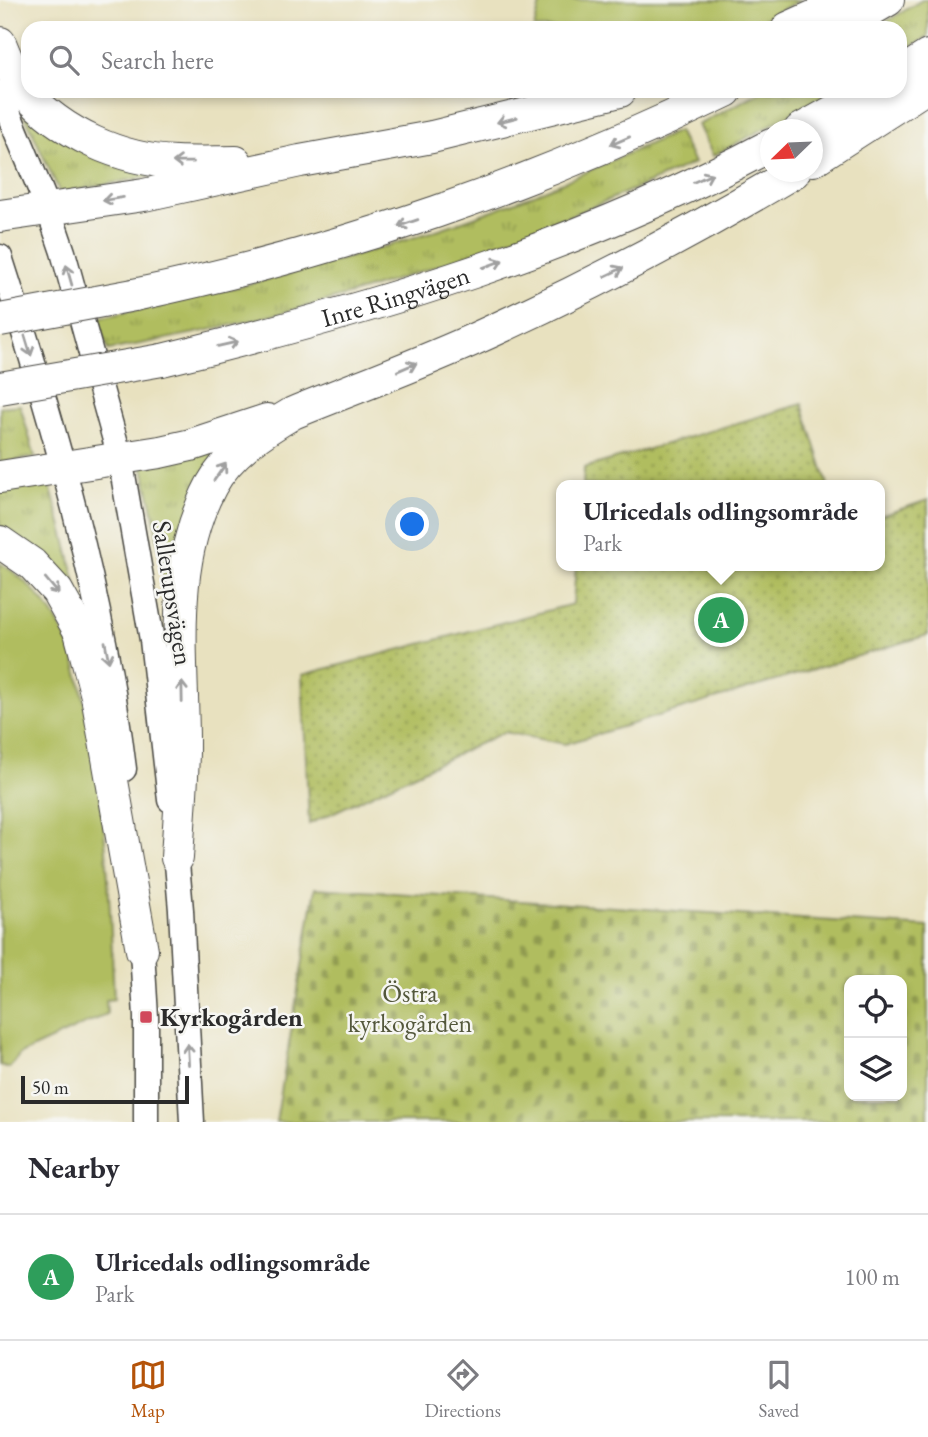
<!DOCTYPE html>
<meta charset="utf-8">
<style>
:root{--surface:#fff;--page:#f7f7f7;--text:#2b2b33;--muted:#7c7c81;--line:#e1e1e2;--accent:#b45309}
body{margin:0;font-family:"EB Garamond",serif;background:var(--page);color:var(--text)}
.controls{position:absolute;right:21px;bottom:21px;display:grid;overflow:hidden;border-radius:14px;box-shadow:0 4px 10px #0003}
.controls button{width:63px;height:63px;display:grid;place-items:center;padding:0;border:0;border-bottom:2px solid var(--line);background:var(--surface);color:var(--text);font:35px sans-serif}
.compass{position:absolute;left:760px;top:119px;width:63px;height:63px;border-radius:50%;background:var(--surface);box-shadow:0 4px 10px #0003;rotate:247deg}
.scale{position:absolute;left:21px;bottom:18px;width:168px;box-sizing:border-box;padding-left:7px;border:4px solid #2b2b2b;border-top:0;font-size:19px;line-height:24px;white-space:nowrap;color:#2b2b2b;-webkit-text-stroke:5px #f6f6f2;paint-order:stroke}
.you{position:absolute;left:413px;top:525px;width:24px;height:24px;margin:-18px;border:5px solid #fff;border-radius:50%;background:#1a73e8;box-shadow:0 0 0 10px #1a73e833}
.badge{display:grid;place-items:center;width:46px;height:46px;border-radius:50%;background:var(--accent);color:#fff;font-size:23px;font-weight:700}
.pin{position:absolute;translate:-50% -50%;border:4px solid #fff;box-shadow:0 2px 7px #0006}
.popup{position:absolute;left:556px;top:480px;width:329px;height:91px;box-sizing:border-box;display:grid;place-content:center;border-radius:14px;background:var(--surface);filter:drop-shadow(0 2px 5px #0005);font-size:23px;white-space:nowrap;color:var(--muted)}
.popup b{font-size:26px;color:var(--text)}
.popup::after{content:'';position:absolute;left:50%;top:100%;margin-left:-14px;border:14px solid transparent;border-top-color:var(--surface)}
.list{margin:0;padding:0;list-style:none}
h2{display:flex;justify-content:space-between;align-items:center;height:91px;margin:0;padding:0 28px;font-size:30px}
h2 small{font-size:23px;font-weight:400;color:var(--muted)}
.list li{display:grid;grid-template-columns:46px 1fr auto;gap:21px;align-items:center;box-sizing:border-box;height:126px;padding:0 28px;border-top:2px solid var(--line)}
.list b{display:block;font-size:26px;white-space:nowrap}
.list p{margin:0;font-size:23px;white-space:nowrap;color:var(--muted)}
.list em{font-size:23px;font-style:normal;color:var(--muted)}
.icon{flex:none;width:38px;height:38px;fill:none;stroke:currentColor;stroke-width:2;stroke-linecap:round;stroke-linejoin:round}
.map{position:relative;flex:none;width:928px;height:1122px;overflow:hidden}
.search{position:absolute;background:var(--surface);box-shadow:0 4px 10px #0003;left:21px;right:21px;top:21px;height:77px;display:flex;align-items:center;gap:18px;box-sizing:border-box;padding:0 24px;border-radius:21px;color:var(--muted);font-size:26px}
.sheet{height:217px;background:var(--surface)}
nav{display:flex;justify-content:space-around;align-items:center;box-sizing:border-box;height:98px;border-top:2px solid var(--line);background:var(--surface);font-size:19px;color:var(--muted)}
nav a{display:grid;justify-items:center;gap:4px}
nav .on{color:var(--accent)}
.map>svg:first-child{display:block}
.grass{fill:url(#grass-tufts);stroke:#6e7445;stroke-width:2}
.cemetery{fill:url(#cemetery-stones);stroke:#6e7445;stroke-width:2;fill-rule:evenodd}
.park{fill:#b0bd5f;stroke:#6e7445;stroke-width:2}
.garden{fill:url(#garden-dots);stroke:#6e7445;stroke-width:2}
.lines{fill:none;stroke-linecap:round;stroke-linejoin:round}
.secondary-casing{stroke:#474641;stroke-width:27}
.motorway-casing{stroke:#474641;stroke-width:34}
.secondary{stroke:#fff;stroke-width:24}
.motorway{stroke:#fff;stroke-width:32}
.motorway-bridge-casing{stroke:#474641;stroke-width:34;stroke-linecap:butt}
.motorway-bridge{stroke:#fff;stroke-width:32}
.oneway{stroke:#a0a0a0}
.poi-dot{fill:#d1495b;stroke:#f6f6f2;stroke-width:2.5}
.labels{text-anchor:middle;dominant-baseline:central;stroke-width:5;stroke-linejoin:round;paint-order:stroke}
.street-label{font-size:26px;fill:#2b2b2b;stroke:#f6f6f2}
.park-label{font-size:26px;fill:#53573b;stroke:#f6f6f2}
.poi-label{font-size:26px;font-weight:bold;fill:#2b2b2b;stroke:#f6f6f2;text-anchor:start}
</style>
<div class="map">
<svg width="928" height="1122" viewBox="0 0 928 1122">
<defs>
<pattern id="grass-tufts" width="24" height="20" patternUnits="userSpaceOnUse" patternTransform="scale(1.75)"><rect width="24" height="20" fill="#b0bd5f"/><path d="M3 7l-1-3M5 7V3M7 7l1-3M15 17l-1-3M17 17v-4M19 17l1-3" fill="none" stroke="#8f9a4f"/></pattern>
<pattern id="cemetery-stones" width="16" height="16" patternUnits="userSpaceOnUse" patternTransform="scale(1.75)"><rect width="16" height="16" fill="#b0bd5f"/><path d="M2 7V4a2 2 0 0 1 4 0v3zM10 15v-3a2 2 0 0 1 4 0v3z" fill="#8f9a4f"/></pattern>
<pattern id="garden-dots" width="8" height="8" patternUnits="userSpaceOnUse" patternTransform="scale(1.75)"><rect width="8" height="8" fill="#b0bd5f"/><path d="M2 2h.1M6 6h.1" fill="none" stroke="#8f9a4f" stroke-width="1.8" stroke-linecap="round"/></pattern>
</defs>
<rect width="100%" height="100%" fill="#f6f6f2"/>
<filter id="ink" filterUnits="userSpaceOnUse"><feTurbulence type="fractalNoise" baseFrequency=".0143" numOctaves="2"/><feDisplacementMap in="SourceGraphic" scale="14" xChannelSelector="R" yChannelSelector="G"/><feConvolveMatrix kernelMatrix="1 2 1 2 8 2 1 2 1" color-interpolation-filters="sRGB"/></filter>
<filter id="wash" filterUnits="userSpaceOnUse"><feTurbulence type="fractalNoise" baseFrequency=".00686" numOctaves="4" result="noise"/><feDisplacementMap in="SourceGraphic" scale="28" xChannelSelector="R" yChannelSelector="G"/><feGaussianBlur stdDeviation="1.57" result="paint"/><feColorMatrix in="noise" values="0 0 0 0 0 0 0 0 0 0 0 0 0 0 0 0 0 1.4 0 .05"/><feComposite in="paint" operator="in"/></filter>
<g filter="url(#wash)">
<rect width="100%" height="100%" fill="#e8e1bf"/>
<g class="grass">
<path d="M922,0h6v37l-28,16v-25h-24z"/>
<path d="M762,91h72l-121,65 -15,-31z"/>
<path d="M17,98l155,74 -112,21z"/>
<path d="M678,131l16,32c-94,42 -189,80 -287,113 -97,33 -198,56 -299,74l-10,-32c144,-30 287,-65 424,-119 53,-21 104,-45 156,-68z"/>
<path d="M20,405l15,52 -35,6v-56z"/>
<path d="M229,445l-60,163 -17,-102 -10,-42z"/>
<path d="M48,479l17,59 20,84 -85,-92v-44z"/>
</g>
<path class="cemetery" d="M315,888l613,39v195h-652zM849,980h53v116h-53z"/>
<g class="park">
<path d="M541,0h260l-56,28h-211z"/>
<path d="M0,563c25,15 47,39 61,65 15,28 21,61 27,91 19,93 22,186 26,280l-8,1 1,14 -87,40 -11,14 -9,-3z"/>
</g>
<g class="garden">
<path d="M802,404l26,81h-245l1,-17z"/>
<path d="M928,500v135l-363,109 -61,-12 -195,92 -7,-149 271,-71 3,-38h304v-50z"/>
</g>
</g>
<g filter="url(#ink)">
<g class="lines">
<defs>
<g id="secondary">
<path d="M0,93l48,115 15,44 57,206 32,182 18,160"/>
<path d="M0,257c54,167 103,337 124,512"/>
<path d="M175,840l6,70 11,212"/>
<path d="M141,934l5,83v105"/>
</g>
<g id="motorway">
<path d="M788,28l63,-28"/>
<path d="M840,28l48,-28"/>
<path d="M0,43c6,15 14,35 24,48 38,43 96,69 152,71 20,1 40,0 60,0"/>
<path d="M900,74l28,-18"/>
<path d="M800,130l70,-39"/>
<path d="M813,160l115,-74"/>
<path d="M0,216l144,-21 156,-34 132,-24 188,-46"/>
<path d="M134,295c210,-44 399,-110 592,-204"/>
<path id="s1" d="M162,360c209,-50 418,-113 609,-215"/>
<path d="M0,477l160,-25 31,-7 76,-25"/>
<path d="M0,542l32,22 25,27 23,41 17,64 45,254"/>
<path d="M177,858c2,-35 5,-70 6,-106 1,-88 -16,-184 28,-266 18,-33 50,-54 82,-73 59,-24 119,-46 177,-72 111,-50 220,-107 324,-169"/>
</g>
</defs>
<use href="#secondary" class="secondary-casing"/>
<use href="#motorway" class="motorway-casing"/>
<use href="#secondary" class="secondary"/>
<use href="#motorway" class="motorway"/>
<defs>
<g id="motorway-bridge">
<path d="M0,320l134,-25"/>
<path d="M0,388l162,-28"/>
</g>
</defs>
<use href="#motorway-bridge" class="motorway-bridge-casing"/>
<use href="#motorway-bridge" class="motorway-bridge"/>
</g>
<defs><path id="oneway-shaft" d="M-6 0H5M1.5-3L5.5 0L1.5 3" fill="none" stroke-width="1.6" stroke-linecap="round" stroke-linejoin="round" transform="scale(1.75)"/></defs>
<g class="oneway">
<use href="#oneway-shaft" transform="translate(507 120) rotate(166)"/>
<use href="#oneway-shaft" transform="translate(620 141) rotate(157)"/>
<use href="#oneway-shaft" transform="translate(183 162) rotate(-179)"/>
<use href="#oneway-shaft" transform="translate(703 178) rotate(-24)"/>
<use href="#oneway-shaft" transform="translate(113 199) rotate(171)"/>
<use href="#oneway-shaft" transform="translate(408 223) rotate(161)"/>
<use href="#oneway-shaft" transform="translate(493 264) rotate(-20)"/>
<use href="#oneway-shaft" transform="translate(614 272) rotate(-26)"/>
<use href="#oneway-shaft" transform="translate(69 275) rotate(-106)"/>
<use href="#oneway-shaft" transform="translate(228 344) rotate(-13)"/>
<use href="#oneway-shaft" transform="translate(28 346) rotate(73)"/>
<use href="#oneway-shaft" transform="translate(407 367) rotate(-23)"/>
<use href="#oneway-shaft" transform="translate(220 472) rotate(-55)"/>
<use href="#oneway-shaft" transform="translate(52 586) rotate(50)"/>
<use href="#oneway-shaft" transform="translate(107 652) rotate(79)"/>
<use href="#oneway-shaft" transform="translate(182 692) rotate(-91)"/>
<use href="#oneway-shaft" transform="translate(188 1054) rotate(-93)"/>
</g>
</g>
<rect class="poi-dot" x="139" y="1010" width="14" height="14" rx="3.5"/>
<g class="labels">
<g class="street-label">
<text stroke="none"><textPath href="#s1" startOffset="242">Inre Ringvägen</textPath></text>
<text transform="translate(173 593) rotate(81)">Sallerupsvägen</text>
</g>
<g class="park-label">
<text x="410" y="993">Östra<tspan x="410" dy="30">kyrkogården</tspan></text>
</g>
<g class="poi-label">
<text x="160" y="1017">Kyrkogården</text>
</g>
</g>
</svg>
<div class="controls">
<button><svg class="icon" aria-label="locate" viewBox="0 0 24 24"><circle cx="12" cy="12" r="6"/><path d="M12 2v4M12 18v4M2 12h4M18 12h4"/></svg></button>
<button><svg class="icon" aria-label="layers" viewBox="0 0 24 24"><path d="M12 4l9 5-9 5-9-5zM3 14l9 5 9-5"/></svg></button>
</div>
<svg class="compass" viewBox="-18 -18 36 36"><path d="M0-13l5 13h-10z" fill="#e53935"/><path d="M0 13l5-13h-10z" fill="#7c7c81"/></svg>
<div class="scale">50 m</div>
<div class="you"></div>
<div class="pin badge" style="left:721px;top:620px;background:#2e9e5b">A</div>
<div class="popup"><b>Ulricedals odlingsområde</b>Park</div>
<div class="search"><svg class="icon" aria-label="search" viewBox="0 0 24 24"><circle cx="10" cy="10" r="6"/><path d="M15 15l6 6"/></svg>Search here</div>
</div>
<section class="sheet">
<h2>Nearby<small></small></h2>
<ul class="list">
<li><span class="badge" style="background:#2e9e5b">A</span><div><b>Ulricedals odlingsområde</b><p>Park</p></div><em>100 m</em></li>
</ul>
</section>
<nav>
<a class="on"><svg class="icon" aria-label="map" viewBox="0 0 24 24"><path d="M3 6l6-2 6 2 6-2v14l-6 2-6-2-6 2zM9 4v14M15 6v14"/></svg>Map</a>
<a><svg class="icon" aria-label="directions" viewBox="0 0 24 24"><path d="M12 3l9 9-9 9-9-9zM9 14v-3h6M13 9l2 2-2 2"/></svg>Directions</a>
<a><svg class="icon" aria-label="saved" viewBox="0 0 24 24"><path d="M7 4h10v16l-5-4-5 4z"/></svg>Saved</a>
</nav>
